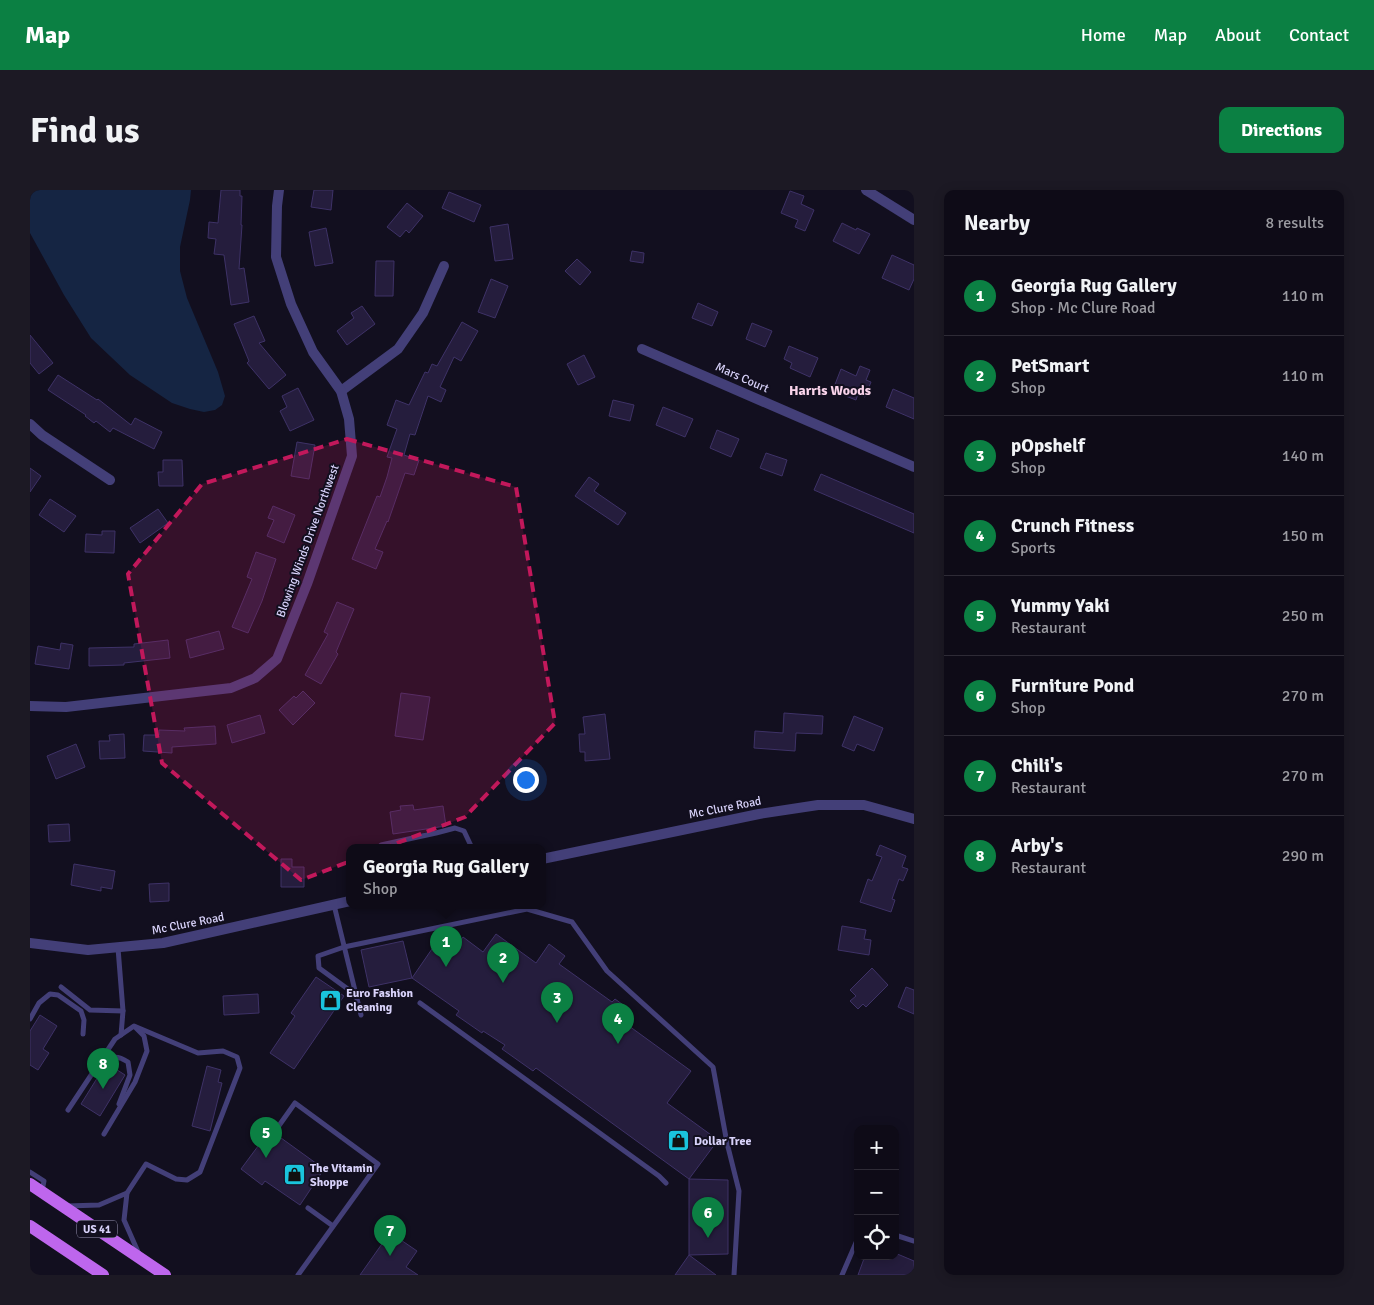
<!DOCTYPE html>
<meta charset="utf-8">
<style>
:root{--surface:#0e0b17;--page:#1c1924;--text:#f1f3f6;--muted:#9b9ba1;--line:#2e2b36;--accent:#0b8043}
body{margin:0;font-family:Signika,sans-serif;background:var(--page);color:var(--text)}
.controls{position:absolute;right:15px;bottom:15px;display:grid;overflow:hidden;border-radius:10px;box-shadow:0 2px 12px #0003}
.controls button{width:45px;height:45px;display:grid;place-items:center;padding:0;border:0;border-bottom:1px solid var(--line);background:var(--surface);color:var(--text);font:25px sans-serif}
.you{position:absolute;left:495px;top:589px;width:18px;height:18px;margin:-12px;border:4px solid #fff;border-radius:50%;background:#1a73e8;box-shadow:0 0 0 8px #1a73e833}
.badge{display:grid;place-items:center;width:32px;height:32px;border-radius:50%;background:var(--accent);color:#fff;font-size:16px;font-weight:700}
.pin{position:absolute;translate:-50% -41px;filter:drop-shadow(0 1px 2px #0008)}
.pin::after{content:'';position:absolute;top:26px;width:18px;height:15px;background:inherit;clip-path:polygon(0 0,100% 0,50% 100%)}
.popup{position:absolute;left:316px;top:654px;width:200px;height:65px;box-sizing:border-box;display:grid;place-content:center;border-radius:10px;background:var(--surface);filter:drop-shadow(0 1px 4px #0005);font-size:16px;white-space:nowrap;color:var(--muted)}
.popup b{font-size:19px;color:var(--text)}
.popup::after{content:'';position:absolute;left:50%;top:100%;margin-left:-10px;border:10px solid transparent;border-top-color:var(--surface)}
.list{margin:0;padding:0;list-style:none}
h2{display:flex;justify-content:space-between;align-items:center;height:65px;margin:0;padding:0 20px;font-size:21px}
h2 small{font-size:16px;font-weight:400;color:var(--muted)}
.list li{display:grid;grid-template-columns:32px 1fr auto;gap:15px;align-items:center;box-sizing:border-box;height:80px;padding:0 20px;border-top:1px solid var(--line)}
.list b{display:block;font-size:19px;white-space:nowrap}
.list p{margin:0;font-size:16px;white-space:nowrap;color:var(--muted)}
.list em{font-size:16px;font-style:normal;color:var(--muted)}
.icon{flex:none;width:28px;height:28px;fill:none;stroke:currentColor;stroke-width:2;stroke-linecap:round;stroke-linejoin:round}
.map{position:relative;flex:none;width:884px;height:1085px;overflow:hidden;border-radius:10px}
header{display:flex;align-items:center;gap:30px;box-sizing:border-box;height:70px;padding:0 25px;background:var(--accent);color:#fff}
header strong{font-size:24px}
nav{display:flex;gap:28px;margin-inline-start:auto;font-size:18px}
.intro{display:flex;align-items:center;justify-content:space-between;box-sizing:border-box;height:120px;padding:0 30px}
h1{margin:0;font-size:35px}
.button{padding:12px 22px;border-radius:10px;background:var(--accent);color:#fff;font-size:18px;font-weight:700}
main{display:flex;gap:30px;padding:0 30px}
aside{flex:1;background:var(--surface);border-radius:10px;box-shadow:0 2px 12px #0003}
.map>svg:first-child{display:block}
.water{fill:#152543}
.building{fill:#251d3d;stroke:#3e3267}
.lines{fill:none;stroke-linecap:round;stroke-linejoin:round}
.lane{stroke:#433f78;stroke-width:5}
.street{stroke:#433f78;stroke-width:10}
.primary{stroke:#be66ed;stroke-width:12}
.marked{fill:#c2185b;fill-opacity:0.2;stroke:#c2185b;stroke-width:4;stroke-dasharray:10 6;stroke-linejoin:round}
.labels{text-anchor:middle;dominant-baseline:central;stroke-width:4;stroke-linejoin:round;paint-order:stroke}
.shield{fill:#120f1f;stroke:#9d98b8;stroke-width:1}
.shield-label{font-size:11px;font-weight:bold;fill:#d8d2fa}
.street-label{font-size:12px;fill:#d8d2fa;stroke:#120f1f}
.poi-label{font-size:12px;font-weight:bold;fill:#d8d2fa;stroke:#120f1f;text-anchor:start}
.neighbourhood-label{font-size:14px;font-weight:bold;fill:#fad4eb;stroke:#120f1f}
</style>
<header>
<strong>Map</strong>
<nav><a>Home</a><a>Map</a><a>About</a><a>Contact</a></nav>
</header>
<div class="intro"><h1>Find us</h1><a class="button">Directions</a></div>
<main>
<div class="map">
<svg width="884" height="1085" viewBox="0 0 884 1085">
<rect width="100%" height="100%" fill="#120f1f"/>
<path class="water" d="M0,0h161l-1,10 -10,47v24l7,27 31,74 7,24 -3,9 -7,5 -11,2 -14,-3 -18,-6 -42,-28 -39,-37 -27,-43 -34,-62z"/>
<g class="building">
<path d="M191,0h19v6h2l-1,29h1l-3,44 5,-1 5,34 -18,3 -7,-50 -10,-1 2,-15 -8,-1 1,-16 9,1z"/>
<path d="M284,0h19l-2,20 -20,-3z"/>
<path d="M760,1l14,5 -3,8 13,6 -9,21 -10,-4 3,-7 -17,-7z"/>
<path d="M419,2l32,13 -7,17 -32,-14z"/>
<path d="M377,13l16,13 -14,17 -3,-3 -6,7 -13,-10z"/>
<path d="M812,33l14,7 1,-2 13,6 -11,20 -26,-13z"/>
<path d="M478,34l5,35 -18,2 -5,-34z"/>
<path d="M296,38l7,35 -18,3 -6,-34z"/>
<path d="M602,61l12,2 -1,10 -13,-2z"/>
<path d="M862,65l22,10v14l-5,11 -27,-12z"/>
<path d="M547,69l14,13 -11,13 -15,-14z"/>
<path d="M346,71h18l-1,35h-18z"/>
<path d="M461,89l17,7 -13,32 -17,-6z"/>
<path d="M668,113l20,9 -6,14 -20,-8z"/>
<path d="M332,116l13,18 -28,21 -10,-14 17,-13 -3,-5z"/>
<path d="M224,126l11,25 -6,2 27,32 -17,14 -22,-26 2,-2 -15,-37z"/>
<path d="M432,132l16,9 -17,30 -7,-4 -14,30 6,3 -5,12 -13,-6 -13,39 -5,-1 -6,21 15,5 -5,15 -9,-2 -17,49 -1,-1 -12,28 8,3 -7,17 -24,-10 25,-63 3,1 7,-20 5,-19 -5,-1 10,-28 -10,-4 9,-25 13,5 16,-33 3,1 4,-9 5,2z"/>
<path d="M722,133l20,8 -7,16 -19,-8z"/>
<path d="M0,145l23,28 -14,11 -9,-11z"/>
<path d="M759,156l29,12 -8,19 -20,-9 2,-5 -8,-4z"/>
<path d="M554,165l11,22 -17,8 -11,-21z"/>
<path d="M830,176l10,4 -4,10 5,2 -6,15 -7,-3 -2,6 -13,-5 1,-3 -10,-5 7,-18 15,7z"/>
<path d="M28,185l39,25 1,-1 33,26 4,-7 27,14 -8,17 -41,-21 -3,4 -14,-11 -2,2 -9,-7 1,-1 -38,-25z"/>
<path d="M268,198l16,32 -24,11 -10,-20 7,-4 -5,-11z"/>
<path d="M863,199l21,9v21l-28,-12z"/>
<path d="M583,210l21,5 -4,16 -21,-5z"/>
<path d="M633,217l30,12 -8,18 -29,-12z"/>
<path d="M687,240l22,9 -8,18 -21,-9z"/>
<path d="M267,252l18,3 -6,34 -18,-3z"/>
<path d="M736,263l21,7 -5,16 -22,-8z"/>
<path d="M133,270h19l1,26h-24l-1,-14h5z"/>
<path d="M0,278l11,8 -11,16z"/>
<path d="M791,284l93,40v19l-100,-43z"/>
<path d="M559,287l10,7 -5,7 32,22 -8,12 -43,-29z"/>
<path d="M20,309l26,17 -12,16 -25,-17z"/>
<path d="M243,316l22,9 -11,28 -17,-7 7,-16 -6,-2z"/>
<path d="M128,319l10,14 -28,20 -10,-15z"/>
<path d="M72,341h13l-1,22 -29,-1 1,-18 16,1z"/>
<path d="M226,362l20,7 -14,42 -14,32 -16,-6 20,-48 -5,-2z"/>
<path d="M307,412l17,7 -18,43 2,2 -17,30 -16,-9 23,-41 -4,-2z"/>
<path d="M189,441l5,18 -34,9 -4,-18z"/>
<path d="M138,450l2,18 -46,5v2l-35,1v-18l45,-1v-3z"/>
<path d="M31,453l12,2 -4,24 -34,-5 3,-18 22,4z"/>
<path d="M273,501l12,12 -22,22 -14,-15 15,-14 2,2z"/>
<path d="M371,503l29,4 -7,43 -28,-4z"/>
<path d="M754,523l39,3 -1,18 -26,-1 -1,18 -41,-3 1,-17 28,2z"/>
<path d="M575,524l5,45 -25,2v-9h-5l-1,-18h6l-2,-17z"/>
<path d="M230,525l5,18 -33,10 -5,-18z"/>
<path d="M824,526l29,12 -9,23 -17,-7 -3,7 -12,-5z"/>
<path d="M185,536l1,18 -44,3v6l-29,-2 1,-16h15v-5l26,1 -1,-3z"/>
<path d="M94,544l1,24 -25,1 -1,-18h11l-1,-6z"/>
<path d="M46,554l9,23 -29,12 -9,-23z"/>
<path d="M383,615l1,5 29,-4 3,20 -53,8 -3,-22 11,-2 -1,-4z"/>
<path d="M39,634l1,17 -21,1 -1,-17z"/>
<path d="M850,655l26,11 -4,11 6,2 -5,12 -4,-2 -7,20 3,1 -4,12 -31,-10 8,-23 4,2 10,-24 -6,-2z"/>
<path d="M251,669h11v8h12v20h-23z"/>
<path d="M44,674l41,7 -3,18 -11,-2v4l-30,-6z"/>
<path d="M139,693v18l-19,1 -1,-18z"/>
<path d="M812,736l24,4 -2,9 7,1 -2,15 -31,-5z"/>
<path d="M466,744l40,29 13,-19 16,12 -6,8 53,38 3,-3 11,8 -8,11 73,53 -24,32 51,37 -29,39 -153,-111 -3,3 -31,-22 3,-4 -22,-14 -1,2 -26,-18 3,-4 -47,-33 22,-32 15,10 14,-19 20,15z"/>
<path d="M373,751l9,37 -43,9 -8,-37z"/>
<path d="M842,778l16,17 -22,22 -3,-3 -5,5 -8,-8 6,-5 -6,-6z"/>
<path d="M286,787l28,19 -50,73 -24,-16 25,-37 -4,-3z"/>
<path d="M876,797l8,3v24l-16,-7z"/>
<path d="M228,804l1,19 -35,2 -1,-19z"/>
<path d="M10,825l17,11 -14,23 6,4 -11,17 -8,-5v-34z"/>
<path d="M78,874l17,11 -25,41 -19,-12 23,-37z"/>
<path d="M177,876l14,4 -3,12 4,1 -12,48 -18,-5z"/>
<path d="M240,940l54,39 -24,36 -35,-24 -3,4 -21,-16z"/>
<path d="M659,989l39,1v74l-39,1z"/>
<path d="M368,1048l19,13 -11,16 12,8h-58l24,-34 8,6z"/>
<path d="M865,1063l19,8v14h-56l7,-19h30z"/>
<path d="M659,1065l27,20h-41z"/>
</g>
<g class="lines">
<g class="lane">
<path d="M352,658l-1,-3 55,-12 19,-5 9,3 8,17"/>
<path d="M304,715l27,110"/>
<path d="M88,758l5,63 -2,24"/>
<path d="M31,797l29,23 33,1"/>
<path d="M326,805l-37,-27 -1,-12 26,-9 183,-38 45,13 35,49 106,96 14,76 12,48 -5,84"/>
<path d="M390,813l239,173 7,7"/>
<path d="M0,829l9,-16 11,-9 8,1 23,16 3,9 -1,14"/>
<path d="M72,873c10,-7 15,-8 26,-1l2,13 -11,29"/>
<path d="M38,920l47,-71 19,-13 64,27 25,-2 14,6 3,11 -40,104 -13,8 -11,-1 -30,-15 -19,29"/>
<path d="M248,937l17,-24 83,61 -80,111"/>
<path d="M74,944l31,-52 12,-31 -3,-15 -9,-9"/>
<path d="M0,982l14,9 -2,10"/>
<path d="M37,1016l32,-1 28,-12 -3,27 15,34"/>
<path d="M278,1018l25,18"/>
<path d="M865,1045l19,6"/>
<path d="M812,1085l16,-37"/>
</g>
<g class="street">
<path d="M836,0l48,30"/>
<path d="M612,159l272,118"/>
<path d="M311,201l57,-42 25,-36 21,-47"/>
<path d="M0,234l12,11 68,45"/>
<path d="M0,516l36,1 165,-19 24,-10 22,-19 30,-75 45,-128 -3,-37 -8,-28 -28,-39 -22,-48 -15,-47 1,-51 2,-16"/>
<path d="M512,669l217,-45 59,-9h46l50,14"/>
<path d="M0,753l58,7 75,-7 187,-42"/>
</g>
<g class="primary">
<path d="M0,994l135,91"/>
<path d="M0,1036l73,49"/>
</g>
</g>
<path class="marked" d="M317,249l169,48 39,236 -90,94 -164,63 -139,-117 -34,-189 74,-90z"/>
<defs>
<symbol id="shop-square" viewBox="-11 -11 22 22"><rect x="-9" y="-9" width="18" height="18" rx="4" fill="#1ac4dd" stroke="#120f1f"/><path d="M-5-2.5h2.3a2.7 3.5 0 0 1 5.4 0H5L5.5 6h-11ZM-1.5-2.5h3a1.5 2.3 0 0 0-3 0Z" fill="#111"/></symbol>
</defs>
<g fill-rule="evenodd">
<use href="#shop-square" x="288" y="798" width="25" height="25"/>
<use href="#shop-square" x="636" y="938" width="25" height="25"/>
<use href="#shop-square" x="252" y="972" width="25" height="25"/>
</g>
<g class="labels">
<rect class="shield" x="47" y="1030.5" width="40" height="17" rx="4"/>
<g class="shield-label">
<text x="67" y="1039">US 41</text>
</g>
<g class="street-label">
<text transform="translate(712 188) rotate(24)">Mars Court</text>
<text transform="translate(278 351) rotate(-70)">Blowing Winds Drive Northwest</text>
<text transform="translate(695 618) rotate(-11)">Mc Clure Road</text>
<text transform="translate(158 734) rotate(-11)">Mc Clure Road</text>
</g>
<g class="poi-label">
<text x="316" y="803">Euro Fashion<tspan x="316" dy="14">Cleaning</tspan></text>
<text x="664" y="951">Dollar Tree</text>
<text x="280" y="978">The Vitamin<tspan x="280" dy="14">Shoppe</tspan></text>
</g>
<g class="neighbourhood-label">
<text x="800" y="200">Harris Woods</text>
</g>
</g>
</svg>
<div class="controls">
<button>+</button>
<button>−</button>
<button><svg class="icon" aria-label="locate" viewBox="0 0 24 24"><circle cx="12" cy="12" r="6"/><path d="M12 2v4M12 18v4M2 12h4M18 12h4"/></svg></button>
</div>
<div class="you"></div>
<div class="pin badge" style="left:416px;top:777px">1</div>
<div class="popup"><b>Georgia Rug Gallery</b>Shop</div>
<div class="pin badge" style="left:473px;top:793px">2</div>
<div class="pin badge" style="left:527px;top:833px">3</div>
<div class="pin badge" style="left:588px;top:854px">4</div>
<div class="pin badge" style="left:236px;top:968px">5</div>
<div class="pin badge" style="left:678px;top:1048px">6</div>
<div class="pin badge" style="left:360px;top:1066px">7</div>
<div class="pin badge" style="left:73px;top:899px">8</div>
</div>
<aside>
<h2>Nearby<small>8 results</small></h2>
<ul class="list">
<li><span class="badge">1</span><div><b>Georgia Rug Gallery</b><p>Shop · Mc Clure Road</p></div><em>110 m</em></li>
<li><span class="badge">2</span><div><b>PetSmart</b><p>Shop</p></div><em>110 m</em></li>
<li><span class="badge">3</span><div><b>pOpshelf</b><p>Shop</p></div><em>140 m</em></li>
<li><span class="badge">4</span><div><b>Crunch Fitness</b><p>Sports</p></div><em>150 m</em></li>
<li><span class="badge">5</span><div><b>Yummy Yaki</b><p>Restaurant</p></div><em>250 m</em></li>
<li><span class="badge">6</span><div><b>Furniture Pond</b><p>Shop</p></div><em>270 m</em></li>
<li><span class="badge">7</span><div><b>Chili's</b><p>Restaurant</p></div><em>270 m</em></li>
<li><span class="badge">8</span><div><b>Arby's</b><p>Restaurant</p></div><em>290 m</em></li>
</ul>
</aside>
</main>
